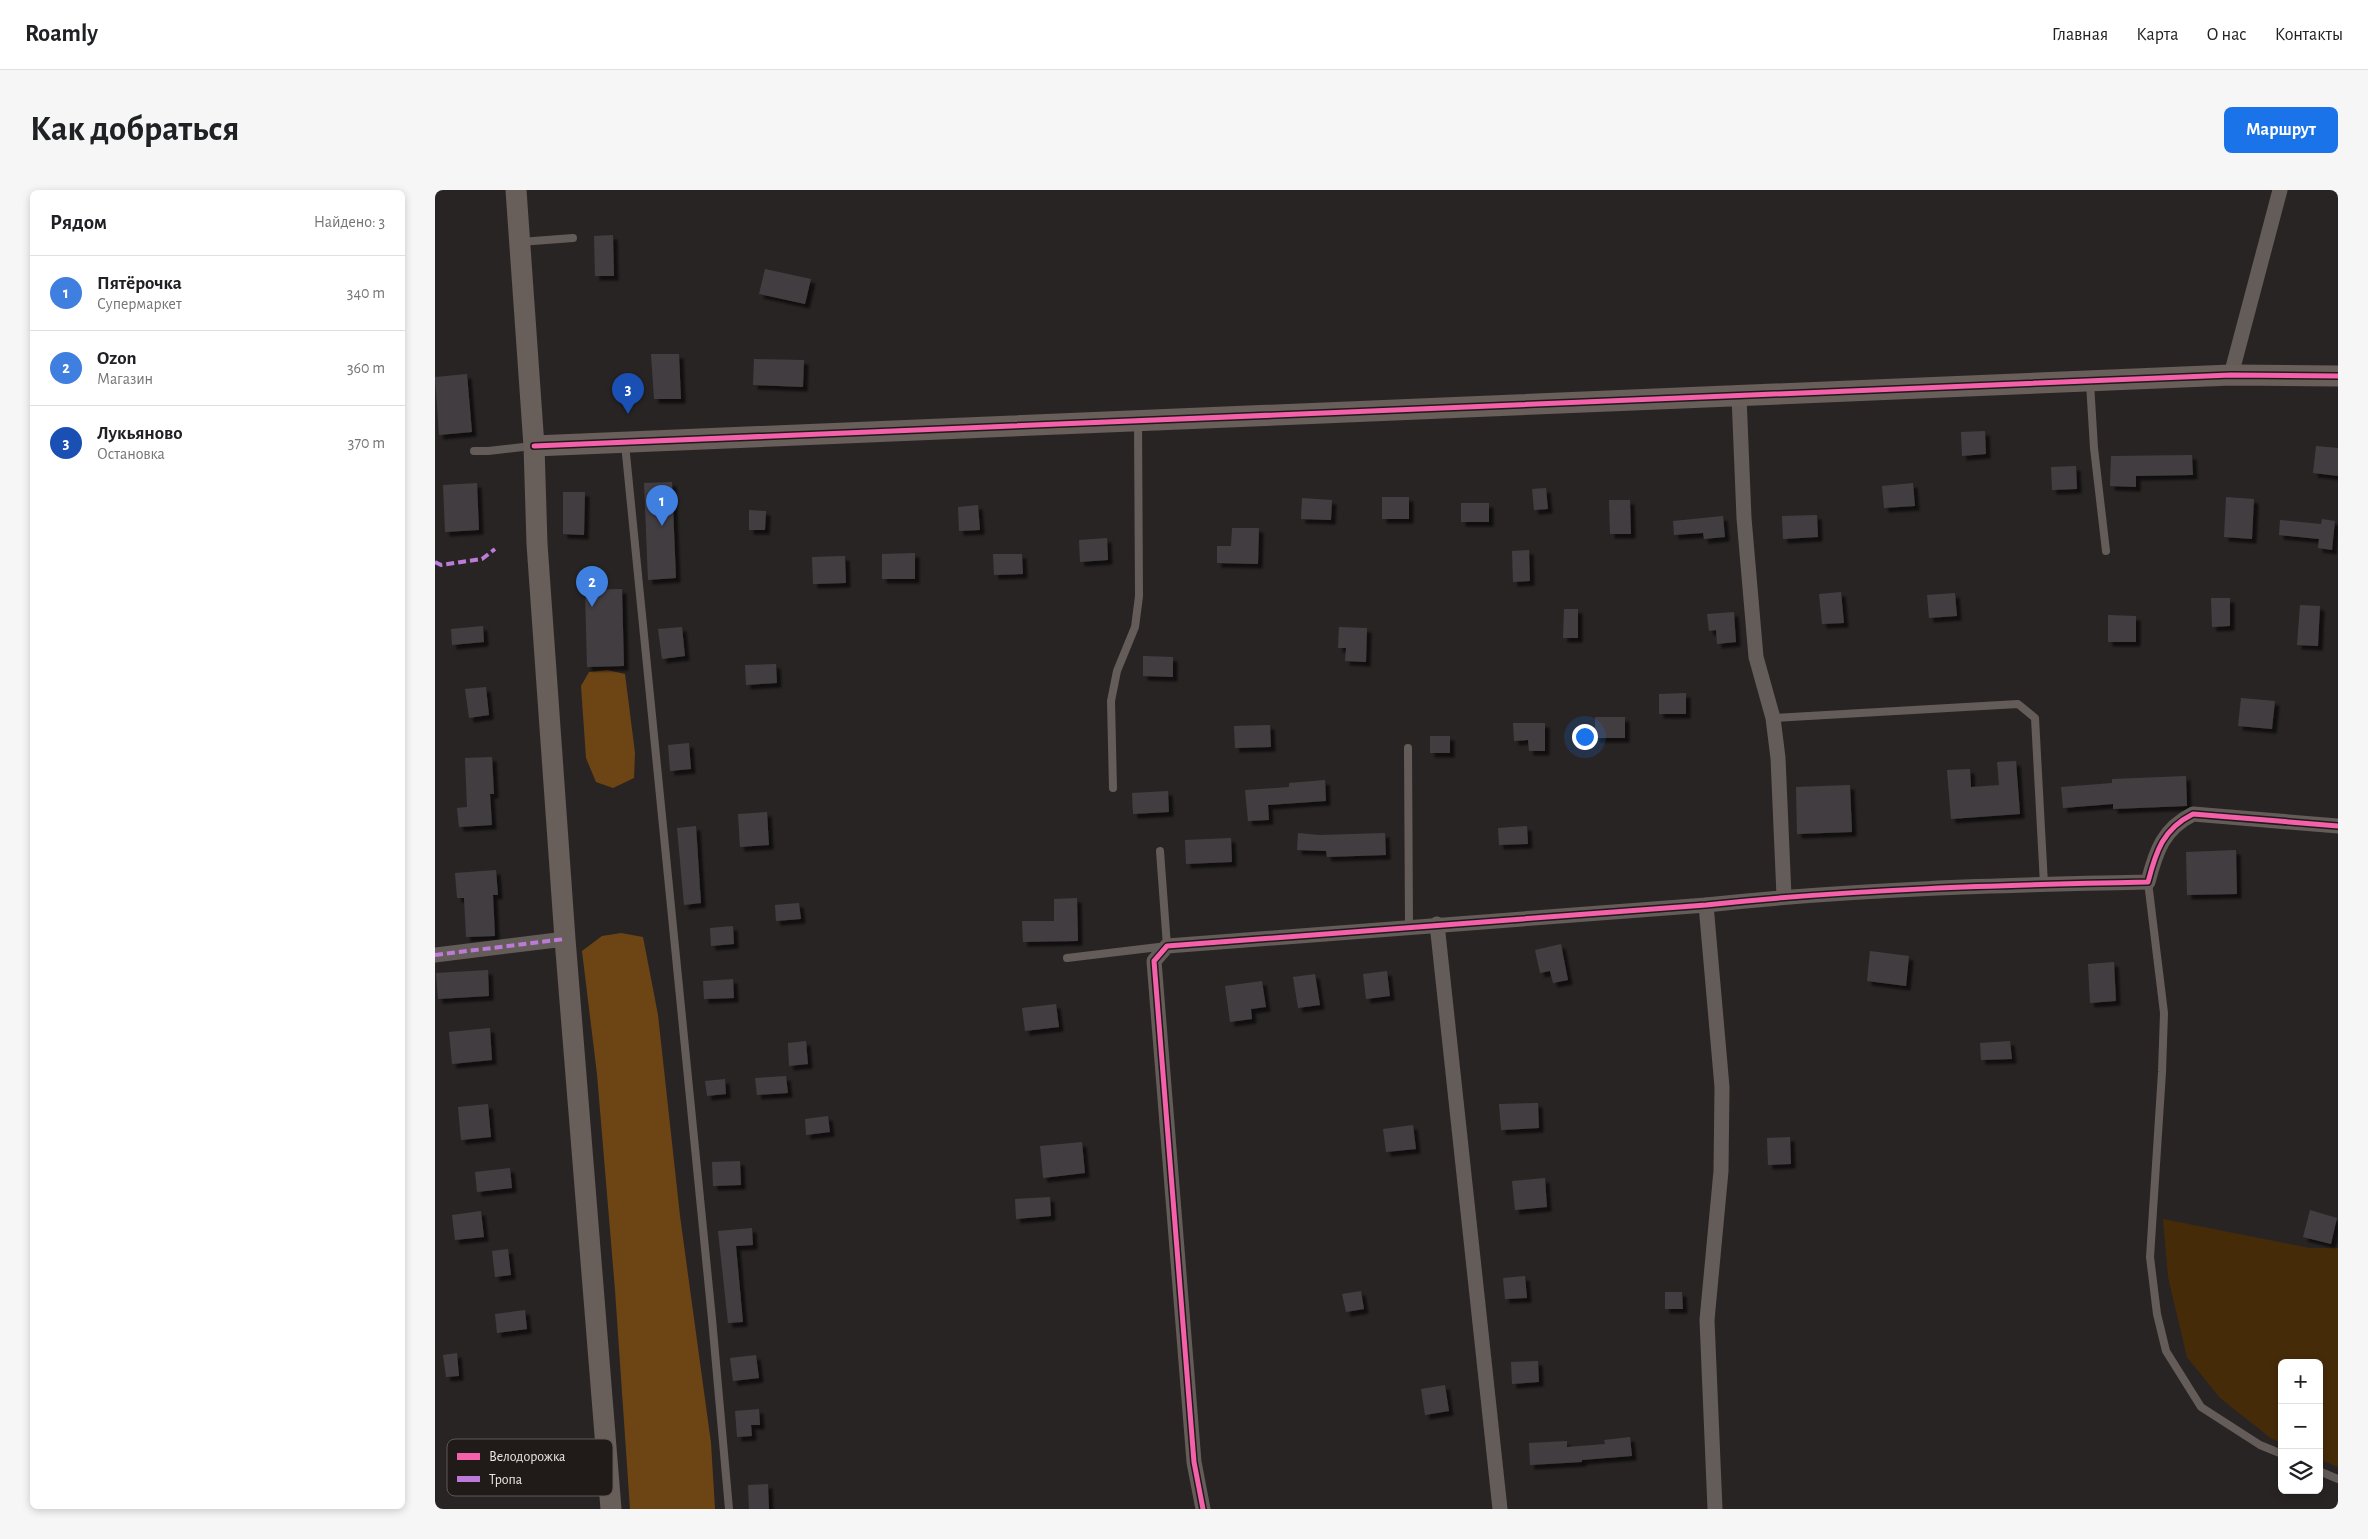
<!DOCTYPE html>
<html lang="ru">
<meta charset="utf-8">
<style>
:root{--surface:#fff;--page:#f6f6f6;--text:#202124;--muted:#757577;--line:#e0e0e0;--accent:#1a73e8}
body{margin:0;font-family:"Alegreya Sans",sans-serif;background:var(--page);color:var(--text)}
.controls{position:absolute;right:15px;bottom:15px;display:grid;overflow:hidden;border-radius:8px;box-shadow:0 2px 8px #0003}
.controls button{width:45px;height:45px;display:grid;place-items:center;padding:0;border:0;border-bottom:1px solid var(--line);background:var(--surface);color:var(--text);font:25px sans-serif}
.you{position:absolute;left:1149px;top:546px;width:18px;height:18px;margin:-12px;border:4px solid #fff;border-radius:50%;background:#1a73e8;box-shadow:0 0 0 8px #1a73e833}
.badge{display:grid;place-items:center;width:32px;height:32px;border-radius:50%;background:var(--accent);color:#fff;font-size:16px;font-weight:700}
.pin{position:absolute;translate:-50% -41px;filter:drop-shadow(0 1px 2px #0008)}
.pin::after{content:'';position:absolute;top:26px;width:18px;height:15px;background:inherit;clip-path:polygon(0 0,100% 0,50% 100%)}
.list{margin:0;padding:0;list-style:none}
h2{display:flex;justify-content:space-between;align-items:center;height:65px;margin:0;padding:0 20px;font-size:21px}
h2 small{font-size:16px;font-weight:400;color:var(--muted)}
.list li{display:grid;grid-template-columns:32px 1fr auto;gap:15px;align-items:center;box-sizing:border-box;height:75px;padding:0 20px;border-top:1px solid var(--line)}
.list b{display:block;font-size:19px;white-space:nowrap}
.list p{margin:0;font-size:16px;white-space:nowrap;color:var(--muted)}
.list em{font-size:16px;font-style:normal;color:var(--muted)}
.icon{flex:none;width:28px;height:28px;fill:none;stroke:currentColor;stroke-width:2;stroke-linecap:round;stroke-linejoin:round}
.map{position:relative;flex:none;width:1903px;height:1319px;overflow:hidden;border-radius:8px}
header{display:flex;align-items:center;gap:30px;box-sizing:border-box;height:70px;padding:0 25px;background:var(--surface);border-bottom:1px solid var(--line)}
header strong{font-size:24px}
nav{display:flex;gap:28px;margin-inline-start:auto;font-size:18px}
.intro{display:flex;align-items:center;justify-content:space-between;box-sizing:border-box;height:120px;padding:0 30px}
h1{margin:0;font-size:35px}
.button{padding:12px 22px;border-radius:8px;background:var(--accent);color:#fff;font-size:18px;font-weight:700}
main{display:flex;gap:30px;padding:0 30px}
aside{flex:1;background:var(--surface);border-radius:8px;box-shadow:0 2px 8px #0003}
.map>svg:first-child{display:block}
.green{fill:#462b09}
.forest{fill:#6d4515}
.building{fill:#423e3f;filter:url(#shadow)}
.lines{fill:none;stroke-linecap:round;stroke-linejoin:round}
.lane{stroke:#645c58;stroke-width:8}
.street{stroke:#645c58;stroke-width:15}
.secondary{stroke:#685e5a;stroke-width:21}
.quiet{stroke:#bd7bd9;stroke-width:4;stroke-dasharray:8 4;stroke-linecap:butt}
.cycleway-casing{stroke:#201a19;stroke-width:8}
.cycleway{stroke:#f560ab;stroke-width:5}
.key{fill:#201a19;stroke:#5d5856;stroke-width:1}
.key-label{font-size:14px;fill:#ebe7e6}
</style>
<header>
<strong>Roamly</strong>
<nav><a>Главная</a><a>Карта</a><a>О нас</a><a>Контакты</a></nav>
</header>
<div class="intro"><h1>Как добраться</h1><a class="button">Маршрут</a></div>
<main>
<aside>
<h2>Рядом<small>Найдено: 3</small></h2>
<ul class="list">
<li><span class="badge" style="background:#3f7fe0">1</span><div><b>Пятёрочка</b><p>Супермаркет</p></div><em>340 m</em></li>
<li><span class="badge" style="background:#3f7fe0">2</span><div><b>Ozon</b><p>Магазин</p></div><em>360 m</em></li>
<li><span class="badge" style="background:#1a4fb4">3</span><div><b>Лукьяново</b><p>Остановка</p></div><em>370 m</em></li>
</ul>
</aside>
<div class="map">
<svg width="1903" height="1319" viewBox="0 0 1903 1319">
<defs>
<filter id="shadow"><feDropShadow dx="4.5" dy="4.5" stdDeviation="1" flood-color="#0009"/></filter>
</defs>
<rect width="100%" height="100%" fill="#292424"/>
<path class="green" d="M1728,1029l147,29h28v219l-19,-8v-96h-37v80l-10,-4 -52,-41 -33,-41 -19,-80z"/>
<g class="forest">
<path d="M172,480l18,4 10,79 -1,25 -21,10 -17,-6 -10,-24 -5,-72 8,-14z"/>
<path d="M186,743l22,4 15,78 22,201 31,227 4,66h-85l-15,-219 -18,-216 -15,-123 20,-15z"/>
</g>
<g class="building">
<path d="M178,45l1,41h-19l-1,-40z"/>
<path d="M330,79l46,10 -6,25 -46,-10z"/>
<path d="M216,164h28l2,45h-27z"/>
<path d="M319,169l50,1 -1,27 -50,-2z"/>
<path d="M32,184l5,58 -33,3 -4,-58z"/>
<path d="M1550,241l1,23 -24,2 -1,-24z"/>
<path d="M1881,256l22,2v28l-25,-3z"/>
<path d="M1757,265l1,20 -57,1v11l-26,-1 1,-30z"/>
<path d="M1641,276l1,23 -25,1 -1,-23z"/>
<path d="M237,292l4,96 -28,2 -4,-97z"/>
<path d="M42,293l2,47 -34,2 -2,-47z"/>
<path d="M1478,293l2,23 -31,2 -2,-22z"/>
<path d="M1111,298l2,21 -14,1 -2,-21z"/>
<path d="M128,302h22l-1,43 -21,-1z"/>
<rect x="947" y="307" width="27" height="22"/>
<path d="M1791,307l28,2 -2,40 -28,-2z"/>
<path d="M867,308l30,2 -1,20 -30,-1z"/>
<path d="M1174,310h21l1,34h-21z"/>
<rect x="1026" y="313" width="28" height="19"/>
<path d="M543,315l2,25 -21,1 -1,-24z"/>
<path d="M314,320l17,1 -1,19h-16z"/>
<path d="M1382,325l1,22 -35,2 -1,-23z"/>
<path d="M1288,326l2,21 -21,2 -1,-6 -29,2 -1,-14z"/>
<path d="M1887,329l13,2 -3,29 -14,-2 1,-9 -40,-4 1,-15 41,4z"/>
<path d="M797,338h27l-1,36 -41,-1v-17h14z"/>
<path d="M672,348l1,22 -28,2 -1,-22z"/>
<path d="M1094,360l1,31 -17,1 -1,-31z"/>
<path d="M480,363v26h-33v-25z"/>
<path d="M558,364h29l1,20 -29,1z"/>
<path d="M410,366l1,27 -33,1 -1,-27z"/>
<path d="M187,399l2,77 -37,1 -2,-77z"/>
<path d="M1406,402l3,31 -22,1 -3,-30z"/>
<path d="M1520,403l2,23 -28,2 -2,-23z"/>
<path d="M1776,408h19v28l-18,1z"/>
<path d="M1865,415l20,1 -2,40 -21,-1z"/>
<path d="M1129,419h14v29h-15z"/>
<path d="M1299,422l2,30 -19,2 -1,-14 -7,1 -2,-17z"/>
<path d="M1673,425l28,1v26h-28z"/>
<path d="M48,436l1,16 -32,3 -1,-16z"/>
<path d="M247,437l3,29 -23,3 -4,-30z"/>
<path d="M904,437l28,1 -1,34 -21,-1 1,-13h-8z"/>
<path d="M708,466l30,1v20l-30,-1z"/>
<path d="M341,474l1,19 -31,2 -1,-20z"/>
<path d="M51,497l3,28 -20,3 -4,-29z"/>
<path d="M1251,503v21h-27v-20z"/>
<path d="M1806,508l34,3 -3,28 -34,-3z"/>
<rect x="1160" y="527" width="30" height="21"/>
<path d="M1078,533h32v28h-16l-1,-11 -14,1z"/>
<path d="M835,535l1,22 -36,1 -1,-22z"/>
<rect x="995" y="546" width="20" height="17"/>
<path d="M254,553l2,26 -21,2 -2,-26z"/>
<path d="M57,567l2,37h-4l2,31 -33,2 -2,-19 10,-1 -2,-49z"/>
<path d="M1581,571l4,53 -69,5 -4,-49 23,-1 1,18 28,-2 -2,-23z"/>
<path d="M1751,586l1,30 -74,3v-5l-50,4 -2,-21 51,-4v-4z"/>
<path d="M890,590l1,21 -58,4 1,15 -21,1 -3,-31 44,-3v-4z"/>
<path d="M1415,595l2,47 -55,2 -1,-47z"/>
<path d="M733,601l1,21 -36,2 -1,-21z"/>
<path d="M332,622l2,33 -29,2 -2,-33z"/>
<path d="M261,636l5,77 -17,2 -7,-77z"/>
<path d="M1092,636l1,18 -29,1 -1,-17z"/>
<path d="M863,643l21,2 66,-2 1,22 -59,2 -1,-6 -29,-1z"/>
<path d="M796,648l1,24 -46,2 -1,-24z"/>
<path d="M1801,660l1,44 -50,1 -1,-43z"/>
<path d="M61,680l2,25h-5l2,41 -29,1 -2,-39h-7l-2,-25z"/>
<path d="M642,708l1,43 -55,1 -1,-21h32v-22z"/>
<path d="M364,713l2,16 -25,2 -1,-16z"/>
<path d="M298,736l1,18 -23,2 -1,-18z"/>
<path d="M1126,754l7,36 -15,3 -3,-12 -10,2 -5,-23z"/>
<path d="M1435,761l39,5 -3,30 -39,-5z"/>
<path d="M1679,772l2,39 -26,2 -2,-39z"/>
<path d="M53,780l1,26 -51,3 -2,-26z"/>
<path d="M952,781l3,25 -24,3 -3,-25z"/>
<path d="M880,784l5,31 -22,3 -5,-31z"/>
<path d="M298,789l1,19 -30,1 -1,-18z"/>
<path d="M827,791l4,26 -15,2 1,10 -22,3 -5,-36z"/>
<path d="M621,814l3,23 -34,4 -3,-23z"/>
<path d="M55,838l2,32 -40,4 -3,-32z"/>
<path d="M371,851l2,23 -19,2 -1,-23z"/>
<path d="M1575,851l2,18 -31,1 -1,-17z"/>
<path d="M351,886l2,17 -31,2 -2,-17z"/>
<path d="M290,889l1,15 -19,2 -2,-15z"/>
<path d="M1103,913l1,25 -38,2 -2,-26z"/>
<path d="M53,914l3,33 -30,3 -3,-33z"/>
<path d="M393,926l2,16 -24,3 -1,-16z"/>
<path d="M978,935l3,24 -30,3 -3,-23z"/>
<path d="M1355,947l1,27 -23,1 -1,-27z"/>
<path d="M647,952l3,31 -42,5 -3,-32z"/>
<path d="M305,971l1,24 -28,1 -1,-24z"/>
<path d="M75,978l2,20 -35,4 -2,-20z"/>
<path d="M1110,988l2,29 -32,3 -3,-29z"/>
<path d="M615,1007l1,19 -35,3 -1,-20z"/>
<path d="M1875,1020l27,8 -6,26 -28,-7z"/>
<path d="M46,1021l3,26 -29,3 -3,-25z"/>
<path d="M317,1038l1,17 -17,1 7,76 -15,1 -10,-92z"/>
<path d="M73,1059l3,26 -16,2 -3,-26z"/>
<path d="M1090,1086l2,22 -22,1 -2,-21z"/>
<path d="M926,1101l3,18 -18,3 -4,-18z"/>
<path d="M1230,1102h17l1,17h-18z"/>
<path d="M90,1120l2,19 -30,4 -2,-19z"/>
<path d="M22,1163l2,23 -13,1 -3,-22z"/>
<path d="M321,1165l3,23 -26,3 -3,-23z"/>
<path d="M1103,1171l1,21 -27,2 -1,-22z"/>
<path d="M1010,1195l4,26 -24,4 -4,-26z"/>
<path d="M324,1219l1,16h-9l1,11 -15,1 -2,-26z"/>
<path d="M1195,1247l2,19 -50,4v2l-52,3 -1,-22 38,-2v6l38,-3 -1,-4z"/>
<path d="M333,1294l1,25h-20l-1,-24z"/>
</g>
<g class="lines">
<g class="lane">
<path d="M85,52l53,-4"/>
<path d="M1655,193l4,65 12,103"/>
<path d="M190,254l87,875 17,190"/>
<path d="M39,261h14l44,-5"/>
<path d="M1338,528l245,-14 17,14 9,166"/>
<path d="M973,558l1,178"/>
<path d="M678,598l-2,-87 6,-30 18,-44 4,-31 -1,-174"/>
<path d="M1713,692l16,131 -2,59 -12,185 7,57 9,37 35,56 59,38 22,9"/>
<path d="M632,768l100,-12 -7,-95"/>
<path d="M1884,1281l19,8"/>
</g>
<g class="street">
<path d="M1796,185l49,-185"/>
<path d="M1304,206l5,122 12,139 17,61 5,40 6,138"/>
<path d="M1271,715l16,182 -1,84 -14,149 8,189"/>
<path d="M1002,734l63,585"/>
<path d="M0,765l130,-16"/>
<path d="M768,1319l-9,-47 -40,-501 13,-15 539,-41c147,-16 295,-20 442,-23 8,-31 15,-53 45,-68l145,12"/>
</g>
<g class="secondary">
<path d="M81,0l18,256 3,98 28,395 46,570"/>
<path d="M99,256l1697,-71 107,1"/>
</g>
<g class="quiet">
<path d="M0,372l6,3 41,-6 13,-10"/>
<path d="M0,765l130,-16"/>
</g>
<defs>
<g id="cycleway">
<path d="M99,256l1697,-71 107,1"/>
<path d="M768,1319l-9,-47 -40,-501 13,-15 539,-41c147,-16 295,-20 442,-23 8,-31 15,-53 45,-68l145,12"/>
</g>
</defs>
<use href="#cycleway" class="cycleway-casing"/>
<use href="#cycleway" class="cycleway"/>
</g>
<rect x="12" y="1249" width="166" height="57" rx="8" class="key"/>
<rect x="22" y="1263" width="23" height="7" fill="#f560ab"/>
<rect x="22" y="1286" width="23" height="6" fill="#bd7bd9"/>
<g class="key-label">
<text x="54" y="1271">Велодорожка</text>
<text x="54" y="1294">Тропа</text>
</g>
</svg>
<div class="controls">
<button>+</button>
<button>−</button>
<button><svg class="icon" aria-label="layers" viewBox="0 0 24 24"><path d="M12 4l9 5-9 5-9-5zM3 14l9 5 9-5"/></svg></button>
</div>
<div class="you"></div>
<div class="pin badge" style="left:227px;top:336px;background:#3f7fe0">1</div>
<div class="pin badge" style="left:157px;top:417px;background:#3f7fe0">2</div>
<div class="pin badge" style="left:193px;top:224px;background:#1a4fb4">3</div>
</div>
</main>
